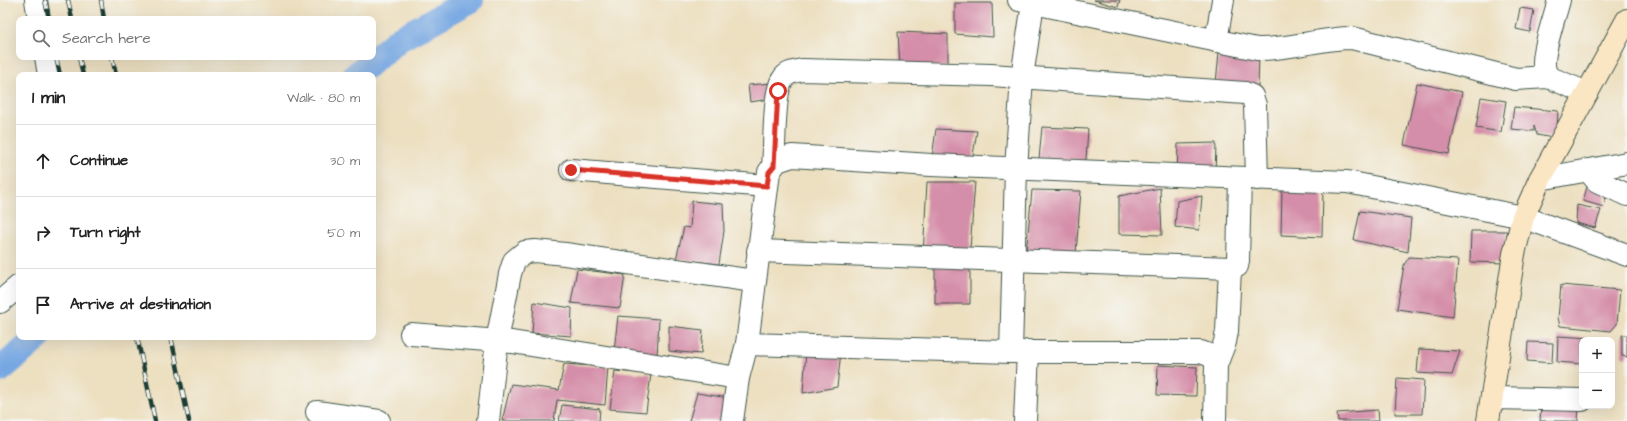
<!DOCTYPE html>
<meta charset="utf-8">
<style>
:root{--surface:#fff;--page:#f2f2f2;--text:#222;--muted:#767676;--line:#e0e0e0}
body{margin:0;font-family:"Architects Daughter",sans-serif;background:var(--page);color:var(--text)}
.controls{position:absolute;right:12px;bottom:12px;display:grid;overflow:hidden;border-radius:8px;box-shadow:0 4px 16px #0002}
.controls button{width:36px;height:36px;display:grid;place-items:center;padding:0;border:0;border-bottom:1px solid var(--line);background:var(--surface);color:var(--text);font:20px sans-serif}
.stop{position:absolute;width:12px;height:12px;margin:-9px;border:3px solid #d93025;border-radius:50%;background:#fff}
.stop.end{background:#d93025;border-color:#fff;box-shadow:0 1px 4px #0008}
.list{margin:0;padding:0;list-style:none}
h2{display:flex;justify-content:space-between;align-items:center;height:52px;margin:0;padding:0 16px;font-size:17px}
h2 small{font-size:13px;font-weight:400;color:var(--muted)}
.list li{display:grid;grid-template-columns:26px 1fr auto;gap:12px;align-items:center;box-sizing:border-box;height:72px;padding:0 16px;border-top:1px solid var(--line)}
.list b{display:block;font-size:15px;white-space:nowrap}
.list em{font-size:13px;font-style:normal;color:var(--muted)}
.icon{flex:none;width:22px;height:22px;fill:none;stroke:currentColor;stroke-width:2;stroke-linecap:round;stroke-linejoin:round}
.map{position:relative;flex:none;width:1627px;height:421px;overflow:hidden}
.search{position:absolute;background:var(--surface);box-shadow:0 4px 16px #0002;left:16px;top:16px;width:360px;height:44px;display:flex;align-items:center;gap:10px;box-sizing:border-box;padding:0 14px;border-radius:8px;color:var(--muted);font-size:15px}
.panel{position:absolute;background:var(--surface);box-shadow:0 4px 16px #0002;left:16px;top:72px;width:360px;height:268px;border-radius:8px}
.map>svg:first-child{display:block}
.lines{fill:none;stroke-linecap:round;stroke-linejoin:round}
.canal{stroke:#77a7e2;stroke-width:26}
.building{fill:#d58ea9}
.street-casing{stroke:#3e5549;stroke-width:24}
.secondary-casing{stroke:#3e5549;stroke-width:24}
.street{stroke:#fff;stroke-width:22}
.secondary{stroke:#fbe6c4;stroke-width:22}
.rail-casing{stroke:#1f3d34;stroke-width:4.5}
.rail{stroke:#f6f6f2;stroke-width:3;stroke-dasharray:9;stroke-linecap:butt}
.route{stroke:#d93025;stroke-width:5}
</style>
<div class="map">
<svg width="1627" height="421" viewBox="0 0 1627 421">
<rect width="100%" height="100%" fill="#f6f6f2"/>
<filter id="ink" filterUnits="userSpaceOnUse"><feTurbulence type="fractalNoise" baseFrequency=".025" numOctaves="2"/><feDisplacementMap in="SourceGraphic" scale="8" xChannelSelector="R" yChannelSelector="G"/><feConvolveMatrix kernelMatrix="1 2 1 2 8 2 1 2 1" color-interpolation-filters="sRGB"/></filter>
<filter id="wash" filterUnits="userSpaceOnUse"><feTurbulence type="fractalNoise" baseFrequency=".012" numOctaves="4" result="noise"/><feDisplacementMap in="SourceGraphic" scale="16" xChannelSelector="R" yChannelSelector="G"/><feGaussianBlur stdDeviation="0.9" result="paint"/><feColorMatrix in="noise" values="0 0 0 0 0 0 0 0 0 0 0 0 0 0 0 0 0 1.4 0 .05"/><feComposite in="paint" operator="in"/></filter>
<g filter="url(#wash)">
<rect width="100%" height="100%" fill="#ede0c1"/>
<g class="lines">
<g class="canal">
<path d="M356,75l43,-36 72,-39"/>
<path d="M0,370l39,-33"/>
</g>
</g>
<g id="blocks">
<g class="building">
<path d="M1094,0h26l-2,7z"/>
<path d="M955,3h37l1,34 -38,-3z"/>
<path d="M1520,8l14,2 -4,22 -14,-3z"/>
<path d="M898,32l50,2v33l-48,-1z"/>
<path d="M1219,52l40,4 -1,31 -42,-4z"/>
<path d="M773,83l4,15 -27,4 -2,-17z"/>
<path d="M1417,83l45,9 -13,62 -45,-9z"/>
<path d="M1481,97l25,4 -5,31 -25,-4z"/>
<path d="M1514,107l44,4 -1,22 -4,5 -16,-3 -3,-9v5l-23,-2z"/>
<path d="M1042,127l46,2 -2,31 -47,-1z"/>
<path d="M936,129l41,2 -6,36 -40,-2z"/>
<path d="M1216,143l-1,34 -38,-1 1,-32z"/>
<path d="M927,182h48l-5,67 -47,7z"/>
<path d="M1587,187l20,4 -3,16 -21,-6z"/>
<path d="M1160,188l2,47 -43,-1v-38z"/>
<path d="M1282,188l41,1 -1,48 -41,-2z"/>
<path d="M1032,190l49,1 -5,62 -50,2z"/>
<path d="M1202,196l-3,34 -24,-3 2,-26z"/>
<path d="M692,201l31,3 1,27 -5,33 -43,-5 8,-32 6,1z"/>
<path d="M1577,205l24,5 -6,18 -19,-5z"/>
<path d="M1360,211l51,7 -3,34 -54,-12z"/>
<path d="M1471,231h36l-1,32 -36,-1z"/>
<path d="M1409,257l49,3 -5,57 -56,-8 7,-44z"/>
<path d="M970,265v39h-35v-38z"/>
<path d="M577,269l48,6 -5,33 -49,-5z"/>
<path d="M1561,285l59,5 -3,34 -6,7 -51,-5 -2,-8z"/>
<path d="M534,302l38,6 -1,28 -39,-3z"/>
<path d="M618,316l41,3 -2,38 -43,-6z"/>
<path d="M669,326l34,4 -2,24 -32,-3z"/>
<path d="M1622,335h5v22l-5,-1z"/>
<path d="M1558,336l50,3v1h-26v24l-25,-2z"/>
<path d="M1528,342l25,1 -1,20 -25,-2z"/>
<path d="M1419,349l41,2 -8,24 -35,-2z"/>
<path d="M806,351l35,1 -4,35 -34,6z"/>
<path d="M564,364l44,3 -3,38 -48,-5 -3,21h-52l9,-37 48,6z"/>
<path d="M1158,365l39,2 -1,29 -39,-1z"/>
<path d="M615,371l36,3 -5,38 -36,-3z"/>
<path d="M1397,378l27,2 -2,34h-27z"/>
<path d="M697,393l38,6 -6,22h-40z"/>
<path d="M562,405l38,4 -1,12h-40z"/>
<path d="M1541,405l38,2 -1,14h-38z"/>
<path d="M1378,410l1,11h-41l-1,-8z"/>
</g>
</g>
</g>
<g filter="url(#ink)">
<use href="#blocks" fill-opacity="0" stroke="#3e5549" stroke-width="1"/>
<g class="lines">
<defs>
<g id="street">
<path d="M36,0l3,19"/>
<path d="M1019,0l238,49c32,1 63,-11 95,-11l164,41 32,-2"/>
<path d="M1559,0c-4,16 -16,49 -15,65 0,4 2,8 4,12l39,16"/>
<path d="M1216,41l7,-41"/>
<path d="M46,57l3,18"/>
<path d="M773,166c2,-18 0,-75 10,-87 4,-7 11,-7 19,-9l189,5 254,18 7,3 3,9 2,74"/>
<path d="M571,170l196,16"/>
<path d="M1588,170l9,11 30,14"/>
<path d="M1540,179l87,-16"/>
<path d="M758,251l473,17 6,-2 1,-5 2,-83"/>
<path d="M0,302l19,-16"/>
<path d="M411,334l101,8 226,36"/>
<path d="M747,344l264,8h190l13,5 2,8 -1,56"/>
<path d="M1011,352l5,-183 6,-92 11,-74"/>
<path d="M1216,365l9,-23 2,-11 3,-63"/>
<path d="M1492,398l90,2"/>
<path d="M317,412l62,9"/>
<path d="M488,421l9,-80 13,-67 4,-13 11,-9 10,-1 30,3 189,27"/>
<path d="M732,421l6,-43 9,-34 22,-172 8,-11 15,-5 139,9 416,17 176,35 104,38"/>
<path d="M1025,421l3,-70"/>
</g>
<path id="secondary" d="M1488,421l26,-167 9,-37 17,-38 87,-159"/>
</defs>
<use href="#street" class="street-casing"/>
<use href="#secondary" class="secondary-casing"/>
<use href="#street" class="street"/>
<use href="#secondary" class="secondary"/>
<defs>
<g id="rail">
<path d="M45,0l4,19"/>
<path d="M68,0l4,19"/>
<path d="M101,0l3,19"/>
<path d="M56,57l4,18"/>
<path d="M79,57l4,18"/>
<path d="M112,57l4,18"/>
<path d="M137,337l18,84"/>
<path d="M171,337l18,84"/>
</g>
</defs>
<use href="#rail" class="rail-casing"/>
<use href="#rail" class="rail"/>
</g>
</g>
<g class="lines" filter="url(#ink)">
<path class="route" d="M571,170l196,16 2,-14 5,-6 4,-75"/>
</g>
</svg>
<div class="controls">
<button>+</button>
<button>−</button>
</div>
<div class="stop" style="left:778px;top:91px"></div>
<div class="stop end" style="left:571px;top:170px"></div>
<div class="search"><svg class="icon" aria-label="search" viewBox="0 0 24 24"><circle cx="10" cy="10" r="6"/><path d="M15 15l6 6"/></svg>Search here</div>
<section class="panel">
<h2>1 min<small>Walk · 80 m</small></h2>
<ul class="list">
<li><svg class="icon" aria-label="ahead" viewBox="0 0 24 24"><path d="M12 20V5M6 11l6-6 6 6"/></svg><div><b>Continue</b></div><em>30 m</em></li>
<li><svg class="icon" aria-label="right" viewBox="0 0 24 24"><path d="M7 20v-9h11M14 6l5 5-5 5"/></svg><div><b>Turn right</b></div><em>50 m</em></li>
<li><svg class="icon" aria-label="arrive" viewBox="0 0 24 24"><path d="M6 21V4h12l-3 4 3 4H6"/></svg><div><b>Arrive at destination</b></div></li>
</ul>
</section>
</div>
